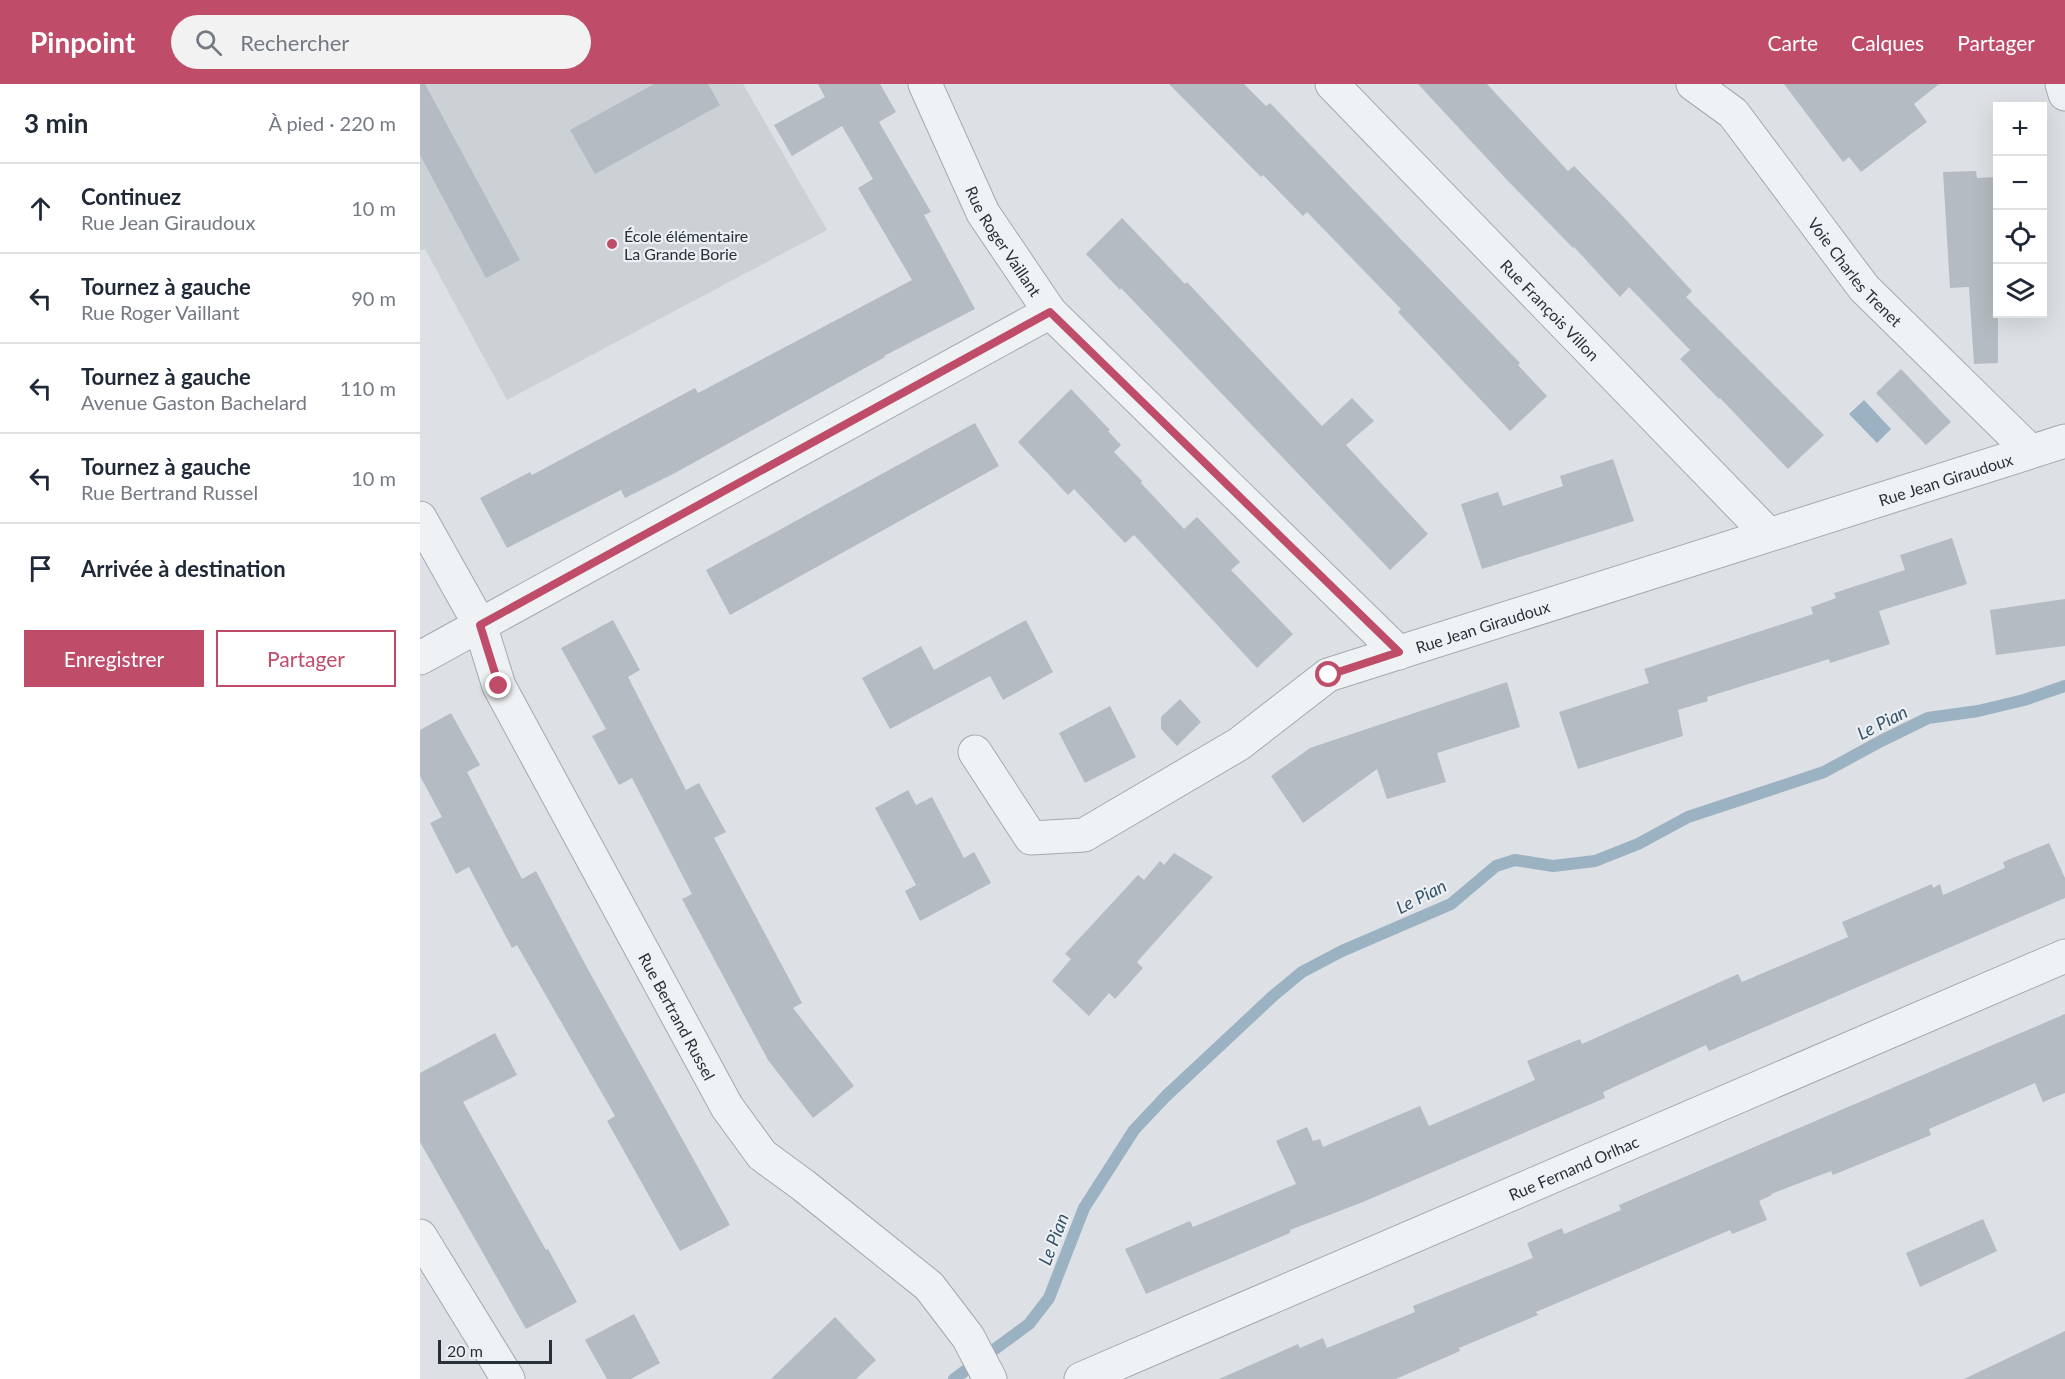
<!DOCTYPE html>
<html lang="fr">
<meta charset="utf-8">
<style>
:root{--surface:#fff;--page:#f2f2f3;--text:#1f2937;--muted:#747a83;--line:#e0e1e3;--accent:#bf4d6a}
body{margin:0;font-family:Lato,sans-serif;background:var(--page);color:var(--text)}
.controls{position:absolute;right:18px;top:18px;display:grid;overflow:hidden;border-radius:0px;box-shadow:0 6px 24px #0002}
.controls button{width:54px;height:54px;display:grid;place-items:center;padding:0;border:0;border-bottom:2px solid var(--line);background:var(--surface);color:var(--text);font:30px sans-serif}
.scale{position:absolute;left:18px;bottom:15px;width:114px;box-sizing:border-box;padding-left:6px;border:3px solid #28313a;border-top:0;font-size:16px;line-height:21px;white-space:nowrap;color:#28313a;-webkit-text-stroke:4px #ecf0f3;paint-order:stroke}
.stop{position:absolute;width:18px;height:18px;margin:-14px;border:4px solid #bf4d6a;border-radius:50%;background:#fff}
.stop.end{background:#bf4d6a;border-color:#fff;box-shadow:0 2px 6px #0008}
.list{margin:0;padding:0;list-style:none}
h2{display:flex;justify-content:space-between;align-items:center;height:78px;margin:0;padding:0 24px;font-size:26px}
h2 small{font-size:20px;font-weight:400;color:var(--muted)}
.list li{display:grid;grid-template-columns:39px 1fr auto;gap:18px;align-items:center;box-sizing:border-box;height:90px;padding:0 24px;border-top:2px solid var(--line)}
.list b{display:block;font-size:22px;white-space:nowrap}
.list p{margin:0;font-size:20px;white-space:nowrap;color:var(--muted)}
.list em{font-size:20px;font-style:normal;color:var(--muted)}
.actions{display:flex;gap:12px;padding:18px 24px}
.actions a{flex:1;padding:14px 0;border:2px solid var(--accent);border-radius:0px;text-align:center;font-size:21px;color:var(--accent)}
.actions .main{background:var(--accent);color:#fff}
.icon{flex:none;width:33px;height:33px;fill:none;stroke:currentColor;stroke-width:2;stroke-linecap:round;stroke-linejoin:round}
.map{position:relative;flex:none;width:1645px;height:1295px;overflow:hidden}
header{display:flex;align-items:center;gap:36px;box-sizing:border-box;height:84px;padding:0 30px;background:var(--accent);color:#fff}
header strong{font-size:28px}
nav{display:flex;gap:33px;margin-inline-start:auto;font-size:21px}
.search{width:420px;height:54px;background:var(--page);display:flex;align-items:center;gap:15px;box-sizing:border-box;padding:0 21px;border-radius:33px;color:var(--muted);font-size:22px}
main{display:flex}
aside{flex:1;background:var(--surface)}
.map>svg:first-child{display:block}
.built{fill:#ccd1d6}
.water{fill:#9bb2c2}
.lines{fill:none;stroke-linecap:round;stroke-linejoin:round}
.stream{stroke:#9bb2c2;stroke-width:12}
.building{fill:#b5bbc2}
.street-casing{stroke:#a3a9ae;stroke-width:35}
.street{stroke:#eff2f4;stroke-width:33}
.route{stroke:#bf4d6a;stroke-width:8}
.poi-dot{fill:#bf4d6a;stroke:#ecf0f3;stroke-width:2}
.labels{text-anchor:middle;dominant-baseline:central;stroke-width:4.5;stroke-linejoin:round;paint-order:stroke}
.poi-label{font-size:16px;fill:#28313a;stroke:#ecf0f3;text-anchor:start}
.street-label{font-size:16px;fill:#28313a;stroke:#ecf0f3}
.water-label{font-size:18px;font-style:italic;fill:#37536a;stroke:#ecf0f3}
</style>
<header>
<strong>Pinpoint</strong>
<div class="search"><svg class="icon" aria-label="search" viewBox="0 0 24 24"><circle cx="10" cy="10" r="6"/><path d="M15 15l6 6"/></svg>Rechercher</div>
<nav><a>Carte</a><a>Calques</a><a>Partager</a></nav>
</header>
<main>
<aside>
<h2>3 min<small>À pied · 220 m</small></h2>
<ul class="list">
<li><svg class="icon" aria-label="ahead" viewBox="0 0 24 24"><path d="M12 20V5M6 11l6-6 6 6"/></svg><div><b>Continuez</b><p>Rue Jean Giraudoux</p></div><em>10 m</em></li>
<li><svg class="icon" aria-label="left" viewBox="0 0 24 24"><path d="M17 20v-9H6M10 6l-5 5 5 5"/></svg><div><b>Tournez à gauche</b><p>Rue Roger Vaillant</p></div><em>90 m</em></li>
<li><svg class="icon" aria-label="left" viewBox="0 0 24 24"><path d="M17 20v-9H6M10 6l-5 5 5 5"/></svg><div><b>Tournez à gauche</b><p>Avenue Gaston Bachelard</p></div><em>110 m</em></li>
<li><svg class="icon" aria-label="left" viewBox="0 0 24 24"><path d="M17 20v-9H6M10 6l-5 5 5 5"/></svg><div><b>Tournez à gauche</b><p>Rue Bertrand Russel</p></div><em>10 m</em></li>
<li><svg class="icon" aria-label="arrive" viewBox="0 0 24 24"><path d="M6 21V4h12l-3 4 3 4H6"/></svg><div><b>Arrivée à destination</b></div></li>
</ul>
<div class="actions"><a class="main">Enregistrer</a><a>Partager</a></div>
</aside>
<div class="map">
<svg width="1645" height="1295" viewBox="0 0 1645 1295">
<rect width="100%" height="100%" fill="#dde1e5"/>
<path class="built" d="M0,0h323l84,146 -320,170 -82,-151 -5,2z"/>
<path class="water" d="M1444,316l27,29 -14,14 -28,-29z"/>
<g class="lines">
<path class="stream" d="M534,1295l75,-55 20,-26 35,-90 50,-78 32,-34 107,-100 29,-24 40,-21 109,-47 45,-38 19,-6 38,6 42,-5 43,-17 50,-27 136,-45 57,-31 47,-23 50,-7 46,-11 41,-14"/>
</g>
<g class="building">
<path d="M0,0h5l95,176 -34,18 -66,-123z"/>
<path d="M234,0h54l12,21 -125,69 -25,-44z"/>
<path d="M398,0h62l16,28 -17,10 52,90 -7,3 51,94 -91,47 1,1 -210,116 -50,25 -4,-8 -114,58 -27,-50 50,-26 2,3 163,-87 3,5 214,-113 -54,-92 15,-9 -31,-53 -50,30 -18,-31 51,-28z"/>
<path d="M749,0h75l22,22 4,-3 250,260 -2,2 29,31 -37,35 -112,-119 3,-3 -94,-97 -4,4 -40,-41 -2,2z"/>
<path d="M998,0h69l81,87 6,-5 41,42 77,83 -6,6 138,138 -36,34 -68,-71 -1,1 -39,-40 10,-9 -61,-63 -9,10 -46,-50 -1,1 -65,-67z"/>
<path d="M1364,0h155l-25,20 13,18 -66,50 -12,-15 -6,5z"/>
<path d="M1556,87l1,7 21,-1v186l-24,1 -5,-77 -19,1 -7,-116z"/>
<path d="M702,134l63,66 2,-2 135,144 30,-28 22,23 -28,24 82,89 -38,36 -269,-282 -1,2 -34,-36z"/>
<path d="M1481,285l50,53 -25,23 -50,-52z"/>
<path d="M651,305l39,41 -2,1 13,14 -7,7 28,29 -1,2 43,46 13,-12 43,45 -9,8 62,64 -36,34 -123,-133 -9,8 -51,-54 -6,6 -50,-53z"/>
<path d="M555,339l24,43 -269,149 -24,-45z"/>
<path d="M1193,375l21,62 -152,48 -21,-65 37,-12 5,14 60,-20 -3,-10z"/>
<path d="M1532,454l15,46 -88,27 11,33 -60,19 -1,-4 -122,38 1,4 -30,9 5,26 -105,33 -19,-57 90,-29 -5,-14 169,-55 -2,-7 25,-9 -2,-5 71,-23 -5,-15z"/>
<path d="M1645,515v47l-69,9 -6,-45z"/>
<path d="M193,536l27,50 -12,7 58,113 13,-7 27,49 -12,6 88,165 -9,5 61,78 -41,32 -45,-58 -86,-161 10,-5 -60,-116 -13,7 -27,-49 14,-7 -45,-81z"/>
<path d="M606,536l27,52 -50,28 -13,-24 -100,53 -28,-51 59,-32 13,24z"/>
<path d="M1087,598l13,45 -83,26 9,29 -59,17 -10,-30 -74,54 -32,-47 39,-28z"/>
<path d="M760,615l21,23 -24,24 -16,-17v-12z"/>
<path d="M690,622l26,51 -51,26 -26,-50z"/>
<path d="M31,629l29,52 -13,7 55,107 14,-8 49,93 145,261 -50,26 -73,-130 8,-5 -98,-171 -5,3 -43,-81 -13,7 -26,-51 12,-6 -22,-41v-46z"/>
<path d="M488,706l8,15 16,-8 32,61 10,-6 17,31 -71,38 -15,-30 11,-6 -41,-77z"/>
<path d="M1629,759l16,35v20l-356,153 -3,-6 -103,47 2,6 -242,104 -73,28v3l-144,61 -21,-45 65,-28 3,6 103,-43 -20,-43 31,-14 6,14 7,-2 3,8 97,-41 9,20 106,-46 -8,-19 53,-22 2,5 156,-70 4,8 106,-45 -6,-15 90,-38 1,4 7,-4 3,11 62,-27 -2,-6z"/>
<path d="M754,769l39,24 -76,85 6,6 -28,31 -6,-6 -20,23 -37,-35 19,-22 -6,-5 73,-79 6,5 16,-19 4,4z"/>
<path d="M1645,930v79l-22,9 -8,-19 -106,46 2,6 -98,40 -2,-4 -60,23 1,1 -13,6 8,19 -35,14 -2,-4 -194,82 2,3 -79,33 1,3 -64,28h-177l79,-35 2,4 23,-10 4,10 88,-36 -2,-6 120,-48 -6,-15 35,-15 2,6 57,-24 -2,-5z"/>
<path d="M75,949l22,42 -54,27 83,148 2,-1 29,53 -51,27 -106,-187v-69z"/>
<path d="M1563,1135l14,32 -77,36 -14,-34z"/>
<path d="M214,1230l26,49 -29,16h-24l-22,-39z"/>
<path d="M415,1233l41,43 -20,19h-85z"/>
<path d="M1645,1247v48h-101z"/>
</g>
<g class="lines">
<defs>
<g id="street">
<path id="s1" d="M505,0l58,129 67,99 349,341"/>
<path id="s2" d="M912,0l436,450"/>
<path id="s3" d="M1273,0l40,29 131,175 166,163"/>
<path d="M1642,0l3,10"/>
<path id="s4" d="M0,434l60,107 19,61 228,421 35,48 41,30 126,101 39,51 22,42"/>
<path d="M0,574l630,-346"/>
<path id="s5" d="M555,668l56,86 53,-3 155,-91 89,-69 737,-234"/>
<path d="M0,1152l88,143"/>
<path id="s6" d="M661,1295l984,-423"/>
</g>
</defs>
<use href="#street" class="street-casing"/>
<use href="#street" class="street"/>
</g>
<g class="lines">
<path class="route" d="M79,602l-19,-61 570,-313 349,340 -70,23"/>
</g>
<circle class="poi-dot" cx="192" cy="160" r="6"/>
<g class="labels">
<g class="poi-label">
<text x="204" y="151">École élémentaire<tspan x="204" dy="18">La Grande Borie</tspan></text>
</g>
<g class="street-label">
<text stroke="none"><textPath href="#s1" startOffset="176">Rue Roger Vaillant</textPath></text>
<text stroke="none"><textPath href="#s3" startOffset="250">Voie Charles Trenet</textPath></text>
<text stroke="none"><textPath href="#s2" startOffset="314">Rue François Villon</textPath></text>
<text stroke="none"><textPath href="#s5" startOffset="1096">Rue Jean Giraudoux</textPath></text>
<text stroke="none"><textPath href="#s5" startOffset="610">Rue Jean Giraudoux</textPath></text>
<text stroke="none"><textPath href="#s4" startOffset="562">Rue Bertrand Russel</textPath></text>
<text stroke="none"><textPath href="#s6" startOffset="536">Rue Fernand Orlhac</textPath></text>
</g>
<g class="water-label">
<text transform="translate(1462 638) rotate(-27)">Le Pian</text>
<text transform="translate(1001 812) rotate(-27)">Le Pian</text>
<text transform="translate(633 1155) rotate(-69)">Le Pian</text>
</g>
</g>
</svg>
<div class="controls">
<button>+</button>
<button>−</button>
<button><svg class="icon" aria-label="locate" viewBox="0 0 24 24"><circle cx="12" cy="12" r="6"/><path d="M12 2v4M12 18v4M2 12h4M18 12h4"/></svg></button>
<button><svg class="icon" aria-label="layers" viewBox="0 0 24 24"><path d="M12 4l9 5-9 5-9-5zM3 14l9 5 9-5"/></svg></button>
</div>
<div class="scale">20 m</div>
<div class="stop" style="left:909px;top:591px"></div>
<div class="stop end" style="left:79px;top:602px"></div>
</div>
</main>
